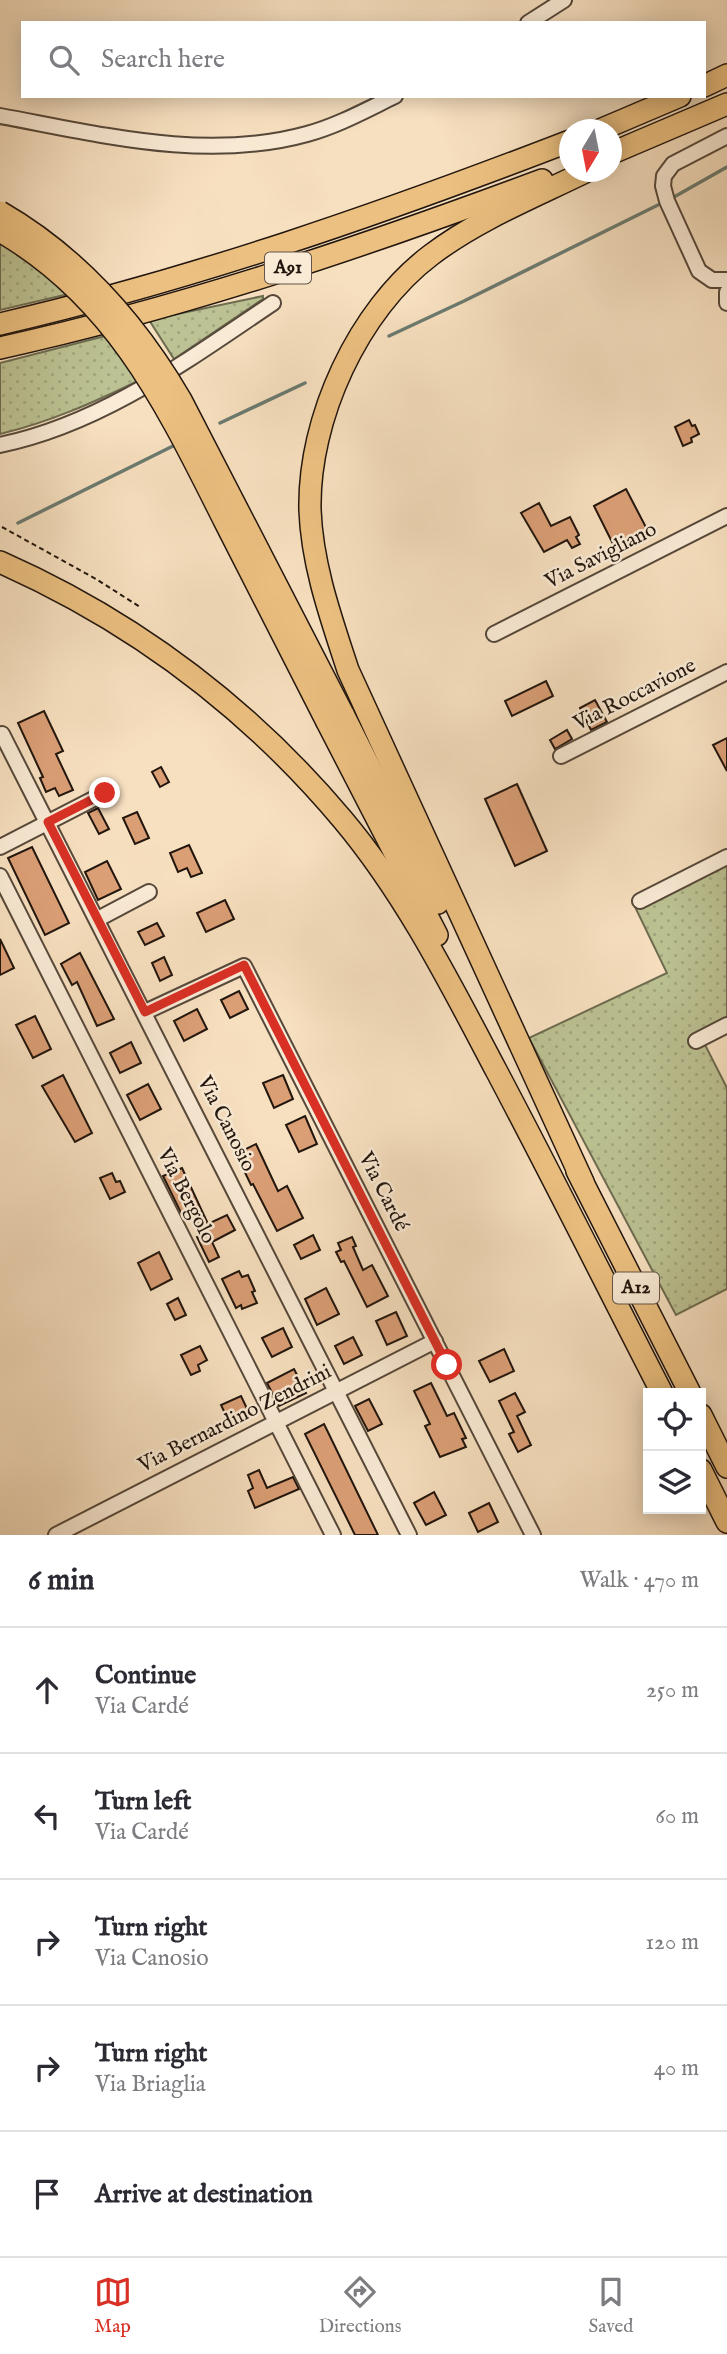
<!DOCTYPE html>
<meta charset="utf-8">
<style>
:root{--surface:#fff;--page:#f2f2f3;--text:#2b2b33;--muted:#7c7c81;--line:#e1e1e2;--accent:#d93025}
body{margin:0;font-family:"IM FELL English",serif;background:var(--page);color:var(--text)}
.controls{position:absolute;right:21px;bottom:21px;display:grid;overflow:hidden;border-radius:0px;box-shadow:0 4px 18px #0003}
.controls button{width:63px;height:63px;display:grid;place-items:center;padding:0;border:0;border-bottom:2px solid var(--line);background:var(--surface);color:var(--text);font:35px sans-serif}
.compass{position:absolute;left:559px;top:119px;width:63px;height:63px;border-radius:50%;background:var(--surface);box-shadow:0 4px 18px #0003;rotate:190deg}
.stop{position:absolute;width:21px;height:21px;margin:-16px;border:5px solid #d93025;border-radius:50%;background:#fff}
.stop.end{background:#d93025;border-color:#fff;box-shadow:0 2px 7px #0008}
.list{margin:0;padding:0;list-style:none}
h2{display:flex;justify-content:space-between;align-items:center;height:91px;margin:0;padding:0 28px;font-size:30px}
h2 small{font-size:23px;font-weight:400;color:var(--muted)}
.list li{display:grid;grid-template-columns:46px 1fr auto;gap:21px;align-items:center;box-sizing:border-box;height:126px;padding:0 28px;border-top:2px solid var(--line)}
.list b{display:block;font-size:26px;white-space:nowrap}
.list p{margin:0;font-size:23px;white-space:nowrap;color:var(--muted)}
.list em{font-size:23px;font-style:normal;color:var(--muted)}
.icon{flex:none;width:38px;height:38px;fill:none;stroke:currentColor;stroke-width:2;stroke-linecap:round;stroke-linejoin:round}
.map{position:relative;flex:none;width:727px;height:1535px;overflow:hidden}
.search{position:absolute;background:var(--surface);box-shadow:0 4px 18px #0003;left:21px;right:21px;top:21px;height:77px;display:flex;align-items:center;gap:18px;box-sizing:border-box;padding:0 24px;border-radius:0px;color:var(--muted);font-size:26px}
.sheet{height:721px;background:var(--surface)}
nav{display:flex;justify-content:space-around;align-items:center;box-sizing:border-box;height:98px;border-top:2px solid var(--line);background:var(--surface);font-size:19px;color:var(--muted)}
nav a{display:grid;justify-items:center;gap:4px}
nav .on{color:var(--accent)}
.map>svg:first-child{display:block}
.grass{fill:url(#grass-dots);stroke:#6e6c50;stroke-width:2}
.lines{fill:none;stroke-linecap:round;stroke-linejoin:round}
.stream{stroke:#6b7a70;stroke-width:3.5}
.building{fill:#db9f76;stroke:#21150d;stroke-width:2}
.minor-casing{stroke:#56483a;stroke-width:18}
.highway-casing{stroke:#21150d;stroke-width:24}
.path{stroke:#21150d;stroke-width:2;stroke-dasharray:5 3.5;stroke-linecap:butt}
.minor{stroke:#faebd6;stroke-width:14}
.highway{stroke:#ecc080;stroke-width:21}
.highway-bridge-casing{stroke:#21150d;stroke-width:24;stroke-linecap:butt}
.highway-bridge{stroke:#ecc080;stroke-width:21}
.route{stroke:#d93025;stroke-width:9}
.labels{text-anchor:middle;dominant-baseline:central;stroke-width:5;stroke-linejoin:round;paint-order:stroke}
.shield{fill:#faebd6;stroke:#625549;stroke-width:2}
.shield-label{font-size:19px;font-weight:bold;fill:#21150d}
.street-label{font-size:21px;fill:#21150d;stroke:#faebd6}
</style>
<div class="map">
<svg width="727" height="1535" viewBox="0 0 727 1535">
<defs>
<pattern id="grass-dots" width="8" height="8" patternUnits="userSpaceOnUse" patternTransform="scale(1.75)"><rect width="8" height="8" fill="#bcc293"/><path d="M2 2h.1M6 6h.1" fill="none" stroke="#a1a67e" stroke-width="1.8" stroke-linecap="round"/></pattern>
</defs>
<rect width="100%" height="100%" fill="#f7e0c0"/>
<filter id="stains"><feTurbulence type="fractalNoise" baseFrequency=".00286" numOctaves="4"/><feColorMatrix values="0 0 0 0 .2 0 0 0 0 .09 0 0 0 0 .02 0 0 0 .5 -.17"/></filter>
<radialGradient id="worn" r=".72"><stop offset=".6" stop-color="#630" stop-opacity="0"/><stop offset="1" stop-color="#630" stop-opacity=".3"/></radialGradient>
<g class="grass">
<path d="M0,238l73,55 -73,17z"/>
<path d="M263,296v3l-89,60 -25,-39z"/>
<path d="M109,335l33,44c-47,23 -92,43 -142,55v-71z"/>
<path d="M727,863v157l-27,15 27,53v201l-51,26 -147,-277 138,-65 -31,-64z"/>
</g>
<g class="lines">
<g class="stream">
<path d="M674,197l53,-30"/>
<path d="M389,336l75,-35 194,-96"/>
<path d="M220,423l85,-40"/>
<path d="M18,523l157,-78"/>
</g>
</g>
<g class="building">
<path d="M689,420l3,6 3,-1 4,9 -8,4 1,4 -9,4 -8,-19z"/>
<path d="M626,489l25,48 -33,17 -24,-48z"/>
<path d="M539,503l12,23 19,-9 9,18 -3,2 4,7 -8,4 -5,-8 -23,12 -23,-39z"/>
<path d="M546,681l7,15 -41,20 -7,-15z"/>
<path d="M595,700l12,22 -16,8 -11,-22z"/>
<path d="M44,711l19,40 -7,3 17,36 -14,6 -4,-8 -9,4 -6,-14 3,-1 -25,-54z"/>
<path d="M567,730l5,9 -17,10 -5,-9z"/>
<path d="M727,738v33l-14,-26z"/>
<path d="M161,767l8,15 -9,5 -8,-15z"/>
<path d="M517,784l30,67 -32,15 -30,-67z"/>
<path d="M98,808l11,21 -10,5 -11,-21z"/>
<path d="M137,812l12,26 -14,6 -12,-26z"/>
<path d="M189,845l13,28 -11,4 -4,-9 -9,4 -8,-19z"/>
<path d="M32,847l37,76 -24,12 -37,-77z"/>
<path d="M107,861l14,28 -23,11 -13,-28z"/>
<path d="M225,900l9,19 -28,13 -9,-19z"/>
<path d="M157,923l7,13 -19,9 -7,-13z"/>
<path d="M0,939l14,29 -14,7z"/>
<path d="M80,953l34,66 -17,7 -20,-44 -5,3 -11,-21z"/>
<path d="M164,957l8,18 -12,6 -8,-18z"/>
<path d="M239,991l9,18 -18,9 -9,-18z"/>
<path d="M197,1009l10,20 -23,12 -10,-20z"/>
<path d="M35,1016l16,33 -18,9 -17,-33z"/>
<path d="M131,1042l10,21 -21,10 -10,-20z"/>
<path d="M63,1075l29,58 -17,9 -33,-56z"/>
<path d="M283,1075l10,24 -19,9 -11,-25z"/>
<path d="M148,1084l13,25 -21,11 -13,-25z"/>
<path d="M305,1116l12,28 -18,8 -13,-27z"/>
<path d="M256,1144l22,47 9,-5 16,32 -26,13 -24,-47 -2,1 -15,-31z"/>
<path d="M182,1168l26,56 19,-9 8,15 -23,12 7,15 -10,5 -12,-25 6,-3 -9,-19 -10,4 -21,-43z"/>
<path d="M112,1173l4,9 4,-1 5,11 -15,7 -10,-21z"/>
<path d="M313,1235l7,15 -19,9 -7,-14z"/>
<path d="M352,1237l4,9 -3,1 10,23 9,-5 16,31 -21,11 -23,-46 -3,1 -5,-10 5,-2 -3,-7z"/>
<path d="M159,1252l13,27 -21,11 -13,-27z"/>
<path d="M239,1271l3,6 6,-2 7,16 -3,1 5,11 -15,6 -1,-4 -5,3 -14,-29z"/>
<path d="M326,1288l13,26 -22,11 -12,-26z"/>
<path d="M178,1298l8,17 -11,5 -8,-16z"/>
<path d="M396,1312l11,24 -20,9 -11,-24z"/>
<path d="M283,1328l9,19 -20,10 -10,-19z"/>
<path d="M353,1337l9,18 -18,9 -9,-18z"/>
<path d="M200,1346l7,14 -9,5 2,6 -9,4 -10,-20z"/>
<path d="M504,1349l10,22 -24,11 -11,-21z"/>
<path d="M294,1369l12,24 -27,13 -12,-23z"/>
<path d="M431,1383l16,33 7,-3 12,25 -4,1 4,8 -26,10 -15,-31 5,-2 -16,-33z"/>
<path d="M515,1393l10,19 -8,4 14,29 -13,7 -9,-18 5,-2 -15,-31z"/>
<path d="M241,1396l9,19 -20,9 -9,-19z"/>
<path d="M369,1399l13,25 -14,7 -13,-25z"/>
<path d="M324,1424l54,111h-23l-50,-101z"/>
<path d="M259,1470l8,18 26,-11 6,12 -44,19 -7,-17 5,-3 -5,-13z"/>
<path d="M434,1492l12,23 -20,10 -12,-22z"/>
<path d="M489,1503l9,19 -20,10 -9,-19z"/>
</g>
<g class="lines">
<defs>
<g id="minor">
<path d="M528,23l36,-23"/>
<path d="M0,116c99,18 206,46 307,18 30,-8 59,-24 88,-38"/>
<path d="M727,136l-54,28 -9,12 -1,10 4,15 32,70 13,9h15"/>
<path d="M727,292v11"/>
<path d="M0,445c102,-21 188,-85 273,-142"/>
<path d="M494,634l233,-118"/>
<path d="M2,734l407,801"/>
<path d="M561,756l166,-84"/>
<path d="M0,847l105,-54"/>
<path d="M0,876l333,659"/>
<path d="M640,901l87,-44"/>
<path d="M98,919l51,-27"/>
<path d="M145,1012l99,-46 289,569"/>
<path d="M696,1041l31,-16"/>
<path d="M56,1535l379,-194"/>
</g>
<g id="highway">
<path d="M704,86l23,-11"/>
<path d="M600,130l80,-34"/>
<path d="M612,153l115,-49"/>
<path d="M0,324c195,-45 383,-111 570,-183"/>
<path d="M0,348c185,-41 365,-102 542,-168"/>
<path d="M0,562c133,59 249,146 343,258 63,75 108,165 154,252 56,106 110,214 165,321"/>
<path d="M343,714l95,189"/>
<path d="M327,722l110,213"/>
<path d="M577,1171l113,222"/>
<path d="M583,1182l-235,-512c-17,-52 -36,-105 -38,-160 -2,-91 48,-200 121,-255 46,-35 103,-58 154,-83"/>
<path d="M701,1415l26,52"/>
<path d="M701,1470l26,52"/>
</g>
</defs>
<use href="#minor" class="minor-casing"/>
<use href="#highway" class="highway-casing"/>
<path class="path" d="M2,527l94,52 44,28"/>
<use href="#minor" class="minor"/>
<use href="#highway" class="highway"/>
<defs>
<g id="highway-bridge">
<path d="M0,212c78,45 136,111 181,188l162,314"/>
<path d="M0,231c117,68 167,176 225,291 34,67 68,133 102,200"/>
</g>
</defs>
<use href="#highway-bridge" class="highway-bridge-casing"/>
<use href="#highway-bridge" class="highway-bridge"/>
</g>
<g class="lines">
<path class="route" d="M105,793l-57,29 97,190 99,-47 203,400"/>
</g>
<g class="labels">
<g class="shield">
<rect x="265" y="252.5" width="46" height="31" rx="5"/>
<rect x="613" y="1272.5" width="46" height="31" rx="5"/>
</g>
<g class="shield-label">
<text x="288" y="268">A91</text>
<text x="636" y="1288">A12</text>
</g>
<g class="street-label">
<text transform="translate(601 556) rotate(-27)">Via Savigliano</text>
<text transform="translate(635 695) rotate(-27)">Via Roccavione</text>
<text transform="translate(226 1124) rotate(63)">Via Canosio</text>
<text transform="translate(383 1192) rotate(63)">Via Cardé</text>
<text transform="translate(186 1196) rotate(63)">Via Bergolo</text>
<text transform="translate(235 1419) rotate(-27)">Via Bernardino Zendrini</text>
</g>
</g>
<rect width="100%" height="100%" filter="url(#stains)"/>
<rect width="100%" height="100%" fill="url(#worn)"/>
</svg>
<div class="controls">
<button><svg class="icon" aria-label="locate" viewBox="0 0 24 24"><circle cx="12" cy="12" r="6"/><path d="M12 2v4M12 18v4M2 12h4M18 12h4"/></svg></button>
<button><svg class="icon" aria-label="layers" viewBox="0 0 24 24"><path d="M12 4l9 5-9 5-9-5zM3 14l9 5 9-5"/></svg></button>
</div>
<svg class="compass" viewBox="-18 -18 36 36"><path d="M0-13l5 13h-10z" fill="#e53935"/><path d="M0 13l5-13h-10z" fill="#7c7c81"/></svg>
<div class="stop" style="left:447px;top:1365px"></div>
<div class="stop end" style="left:105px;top:793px"></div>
<div class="search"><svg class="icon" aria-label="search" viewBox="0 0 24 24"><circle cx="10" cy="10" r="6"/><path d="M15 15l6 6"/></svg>Search here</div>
</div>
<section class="sheet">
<h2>6 min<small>Walk · 470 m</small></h2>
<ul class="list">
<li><svg class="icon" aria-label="ahead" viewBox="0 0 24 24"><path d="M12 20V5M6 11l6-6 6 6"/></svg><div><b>Continue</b><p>Via Cardé</p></div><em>250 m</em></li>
<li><svg class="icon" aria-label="left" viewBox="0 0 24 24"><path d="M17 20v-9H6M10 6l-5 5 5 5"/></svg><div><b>Turn left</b><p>Via Cardé</p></div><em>60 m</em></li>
<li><svg class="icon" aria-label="right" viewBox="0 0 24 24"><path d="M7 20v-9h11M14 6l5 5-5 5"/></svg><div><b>Turn right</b><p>Via Canosio</p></div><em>120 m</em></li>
<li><svg class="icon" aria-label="right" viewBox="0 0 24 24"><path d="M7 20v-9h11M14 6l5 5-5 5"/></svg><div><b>Turn right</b><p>Via Briaglia</p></div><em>40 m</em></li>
<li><svg class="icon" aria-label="arrive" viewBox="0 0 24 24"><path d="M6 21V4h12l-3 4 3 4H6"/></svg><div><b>Arrive at destination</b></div></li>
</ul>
</section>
<nav>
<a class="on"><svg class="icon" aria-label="map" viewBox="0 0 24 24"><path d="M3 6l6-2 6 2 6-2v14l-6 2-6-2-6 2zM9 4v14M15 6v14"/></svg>Map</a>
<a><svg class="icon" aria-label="directions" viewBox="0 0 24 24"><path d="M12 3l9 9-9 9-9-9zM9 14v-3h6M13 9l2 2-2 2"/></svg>Directions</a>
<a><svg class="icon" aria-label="saved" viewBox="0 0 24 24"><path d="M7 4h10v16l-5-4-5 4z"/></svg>Saved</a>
</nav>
